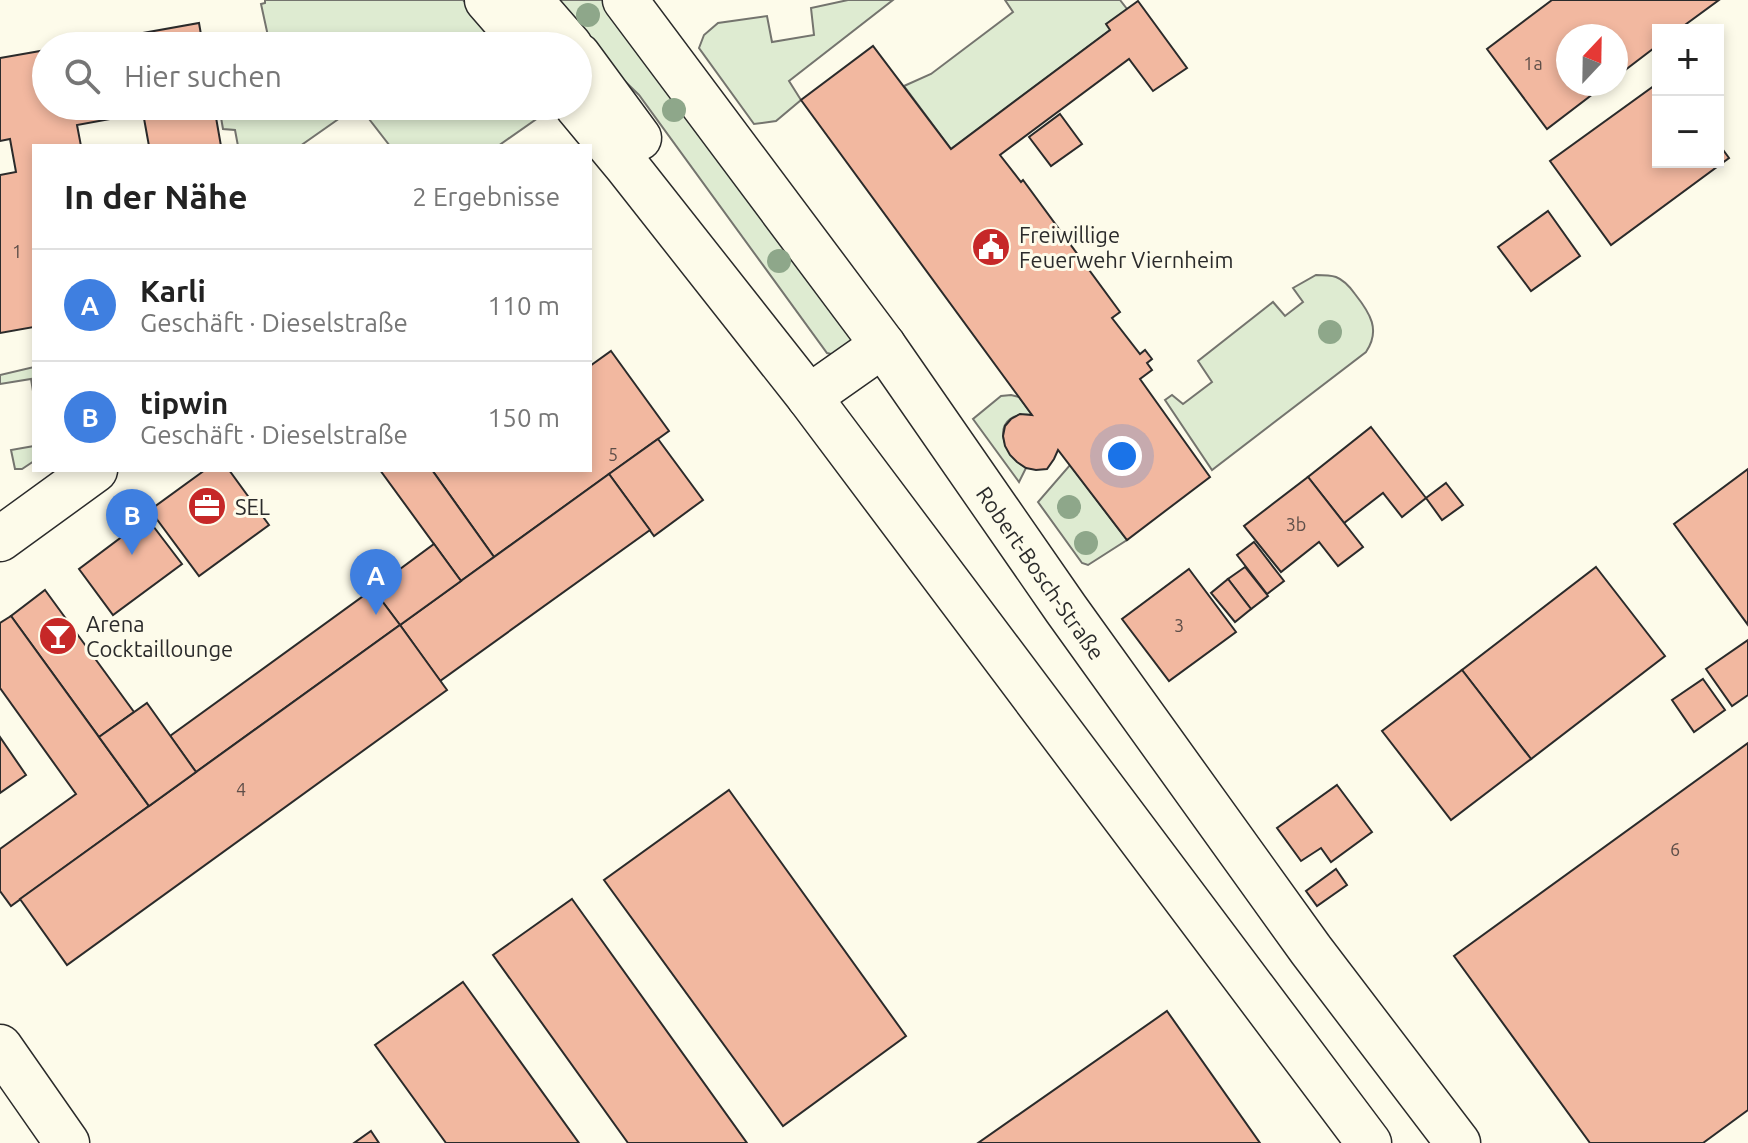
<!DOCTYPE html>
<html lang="de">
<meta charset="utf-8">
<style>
:root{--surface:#fff;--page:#f6f6f6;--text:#222;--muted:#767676;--line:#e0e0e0;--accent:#db2777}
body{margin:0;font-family:Ubuntu,sans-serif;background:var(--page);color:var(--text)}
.controls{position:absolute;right:24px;top:24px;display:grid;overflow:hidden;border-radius:0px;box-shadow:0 4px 12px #0003}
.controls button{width:72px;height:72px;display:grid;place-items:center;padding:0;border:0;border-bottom:2px solid var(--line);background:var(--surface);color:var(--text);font:40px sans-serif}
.compass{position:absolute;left:1556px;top:24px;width:72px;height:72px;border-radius:50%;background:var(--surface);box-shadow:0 4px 12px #0003;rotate:22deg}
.you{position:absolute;left:1122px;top:456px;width:28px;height:28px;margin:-20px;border:6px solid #fff;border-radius:50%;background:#1a73e8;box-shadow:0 0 0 12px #1a73e833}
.badge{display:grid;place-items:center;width:52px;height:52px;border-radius:50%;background:var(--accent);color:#fff;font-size:26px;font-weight:700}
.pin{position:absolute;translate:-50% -66px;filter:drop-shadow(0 2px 4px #0008)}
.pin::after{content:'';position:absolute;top:42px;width:28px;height:24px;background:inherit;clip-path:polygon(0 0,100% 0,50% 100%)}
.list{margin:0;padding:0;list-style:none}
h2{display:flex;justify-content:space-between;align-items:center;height:104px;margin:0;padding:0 32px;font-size:34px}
h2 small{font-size:26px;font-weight:400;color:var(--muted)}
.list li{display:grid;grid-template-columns:52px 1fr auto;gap:24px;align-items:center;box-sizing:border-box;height:112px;padding:0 32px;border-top:2px solid var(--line)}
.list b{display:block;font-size:30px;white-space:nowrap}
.list p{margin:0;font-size:26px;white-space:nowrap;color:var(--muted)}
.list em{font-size:26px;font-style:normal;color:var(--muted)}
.icon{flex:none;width:44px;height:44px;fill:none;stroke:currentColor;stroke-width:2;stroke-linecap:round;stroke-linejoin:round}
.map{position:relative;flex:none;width:1748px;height:1143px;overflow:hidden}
.search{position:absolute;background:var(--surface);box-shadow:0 4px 12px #0003;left:32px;top:32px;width:560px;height:88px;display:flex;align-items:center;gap:20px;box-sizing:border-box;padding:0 28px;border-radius:44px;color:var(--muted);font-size:30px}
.panel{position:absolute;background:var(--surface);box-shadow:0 4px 12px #0003;left:32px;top:144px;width:560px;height:328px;border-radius:0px}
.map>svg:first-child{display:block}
.green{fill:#deebd1;stroke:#74746e;stroke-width:2}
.building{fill:#f2b8a0;stroke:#2b2b2b;stroke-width:2}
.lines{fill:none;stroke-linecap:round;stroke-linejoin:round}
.minor-casing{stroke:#2b2b2b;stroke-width:47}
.major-casing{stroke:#2b2b2b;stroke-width:47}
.minor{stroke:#fdfbea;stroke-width:44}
.major{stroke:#fdfbea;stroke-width:44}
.tree{fill:#8ea78a}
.labels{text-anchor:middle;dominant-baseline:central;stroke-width:6;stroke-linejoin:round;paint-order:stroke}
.number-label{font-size:18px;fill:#5d4e48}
.poi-label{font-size:22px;fill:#2b2b2b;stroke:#fdfbea;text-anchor:start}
.street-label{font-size:22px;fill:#2b2b2b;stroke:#fdfbea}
</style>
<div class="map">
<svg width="1748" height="1143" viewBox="0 0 1748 1143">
<rect width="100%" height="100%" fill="#fdfbea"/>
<g class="green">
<path d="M265,0h198l43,46h-271l-1,-3 34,-7 -7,-32 4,-1z"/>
<path d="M556,0h49l251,342 -17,14 -12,-3 -188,-258 -37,-36z"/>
<path d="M848,0h45l-104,81 12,19 -25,21 -22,3 -55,-76 5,-13 14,-12 49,-7 5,26 42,-7 -3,-27z"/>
<path d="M1005,0h115l7,9 -17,21 -159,119 -47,-63 27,-12 82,-62z"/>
<path d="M219,106h138l-57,40h-62l-3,-16 -12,-1z"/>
<path d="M359,106h196l-57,40h-108z"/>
<path d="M1316,275c6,0 14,0 20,2 8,3 14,10 19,17 15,19 26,36 11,58l-154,118 -47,-70 7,-5 11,9 29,-22 -14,-21 75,-59 12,14 18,-14 -10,-14z"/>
<path d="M34,367v30l-3,-18 -31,5v-9z"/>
<path d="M1011,395l8,2 13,18c-41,-4 -34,36 -6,53l-7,14 -46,-63 28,-23z"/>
<path d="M34,446v15l-12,8h-7l-4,-19z"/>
<path d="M1070,465l57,75 -39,25 -6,-2 -44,-61z"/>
</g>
<g class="building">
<path d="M1552,0h167l-41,30h-20v15l-42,32v-41h-48v48h38l-59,45 -60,-80z"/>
<path d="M1138,1l49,67 -34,23 -24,-32 -129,96 21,27 2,-2 97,132 -8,6 28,36 5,-4 7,9 -5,4 5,7 -12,9 70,98 -83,63 -69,-90 -4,9 -7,10 -11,1 -10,-2 -9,-6 -7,-7 -5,-9 -2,-10 2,-10 6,-7 9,-5 12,1 -231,-315 72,-54 78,103 159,-119 -4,-6z"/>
<path d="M199,23l4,23h-133z"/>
<path d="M46,50v56h168l7,40h-72l-6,-33 -66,12 4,21h-47v181l-34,6v-158l16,-3 -6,-33 -10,2v-83z"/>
<path d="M1658,83v79h60v-19l11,15 -118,87 -61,-84z"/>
<path d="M1060,114l22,30 -31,22 -22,-29z"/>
<path d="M1548,211l32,45 -49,35 -33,-44z"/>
<path d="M611,351l58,80 -175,126 -62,-87h158v-104z"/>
<path d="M1371,427l55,71 -24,19 -19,-24 -39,30 -36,-46z"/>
<path d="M658,439l45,61 -49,36 -45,-62z"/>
<path d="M1748,469v156l-74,-101z"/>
<path d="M205,470h24l40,55 -70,51 -49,-66z"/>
<path d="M380,470h52l62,87 -33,24z"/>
<path d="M609,474l41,56 -210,151 -40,-56z"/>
<path d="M1308,477l55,70 -25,19 -19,-24 -38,30 -37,-46z"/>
<path d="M1446,483l17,22 -21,15 -16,-22z"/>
<path d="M147,518l35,46 -69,51 -34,-46z"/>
<path d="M1254,542l30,39 -17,13 -30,-39z"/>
<path d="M434,544l27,37 -61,44 -27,-36z"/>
<path d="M1245,567l23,29 -17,13 -23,-30z"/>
<path d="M1596,567l69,89 -134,103 -69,-89z"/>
<path d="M1189,569l47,63 -67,49 -47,-62z"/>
<path d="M1228,579l23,30 -16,13 -24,-29z"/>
<path d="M373,589l27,36 -204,147 -26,-36z"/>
<path d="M45,590l89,122 -35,25 -88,-121z"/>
<path d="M11,616l138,190 -138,100 -11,-15v-42l76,-55 -76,-106v-65z"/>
<path d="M400,625l47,65 -380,275 -47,-66z"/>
<path d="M1748,640v55l-16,11 -26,-37z"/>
<path d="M1462,670l69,89 -80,61 -69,-89z"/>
<path d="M1703,679l22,31 -31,22 -22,-32z"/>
<path d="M147,703l49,69 -47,34 -50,-69z"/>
<path d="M0,737l26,38 -26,18z"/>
<path d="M1748,743v367l-45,33h-113l-136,-187z"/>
<path d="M1337,785l35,47 -41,30 -10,-14 -20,13 -24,-33z"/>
<path d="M729,790l177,246 -123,90 -179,-246z"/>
<path d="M1336,869l11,16 -30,21 -11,-15z"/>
<path d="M572,899l175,244h-119l-135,-188z"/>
<path d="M463,982l116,161h-133l-71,-98z"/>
<path d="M1167,1011l93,132h-282z"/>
<path d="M371,1131l8,12h-25z"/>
</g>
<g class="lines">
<defs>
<g id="minor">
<path id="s1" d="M625,0l258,345 183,264 245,341 147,193"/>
<path d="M809,397l74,-52"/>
<path d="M0,539l95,-69"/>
<path d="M0,1047l67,96"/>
</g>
<g id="major">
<path d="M487,0l40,46"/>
<path d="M530,0l40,46"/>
<path d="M578,55l61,83"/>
<path d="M577,106l49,59 183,232 560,746"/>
</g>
</defs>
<use href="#minor" class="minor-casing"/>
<use href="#major" class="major-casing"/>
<use href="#minor" class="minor"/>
<use href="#major" class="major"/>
</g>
<g class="tree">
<circle cx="588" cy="15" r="12"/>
<circle cx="674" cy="110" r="12"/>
<circle cx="779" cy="261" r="12"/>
<circle cx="1330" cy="332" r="12"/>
<circle cx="1069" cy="507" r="12"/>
<circle cx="1086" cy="543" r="12"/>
</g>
<defs>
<symbol id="civic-disc" viewBox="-11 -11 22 22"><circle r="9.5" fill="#c62828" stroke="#fdfbea"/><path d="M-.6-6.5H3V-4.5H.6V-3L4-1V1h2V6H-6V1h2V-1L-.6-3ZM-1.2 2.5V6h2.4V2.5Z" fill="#fff"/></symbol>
<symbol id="office-disc" viewBox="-11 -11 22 22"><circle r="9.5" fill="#c62828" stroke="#fdfbea"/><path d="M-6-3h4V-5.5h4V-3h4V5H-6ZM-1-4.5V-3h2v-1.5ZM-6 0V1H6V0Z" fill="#fff"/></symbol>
<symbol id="bar-disc" viewBox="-11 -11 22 22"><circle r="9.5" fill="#c62828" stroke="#fdfbea"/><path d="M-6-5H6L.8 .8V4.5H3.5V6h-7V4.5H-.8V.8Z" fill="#fff"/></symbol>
</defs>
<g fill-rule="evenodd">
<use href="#civic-disc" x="969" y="225" width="44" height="44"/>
<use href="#office-disc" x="185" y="484" width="44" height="44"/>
<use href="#bar-disc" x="36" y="614" width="44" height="44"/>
</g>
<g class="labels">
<g class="number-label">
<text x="1533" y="63">1a</text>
<text x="17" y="251">1</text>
<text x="613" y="454">5</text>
<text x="1296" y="524">3b</text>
<text x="1179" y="625">3</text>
<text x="241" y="789">4</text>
<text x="1675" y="849">6</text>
</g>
<g class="poi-label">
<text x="1019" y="234">Freiwillige<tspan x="1019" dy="25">Feuerwehr Viernheim</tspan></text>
<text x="235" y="506">SEL</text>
<text x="86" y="623">Arena<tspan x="86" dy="25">Cocktaillounge</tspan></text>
</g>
<g class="street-label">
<text stroke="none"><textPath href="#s1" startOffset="708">Robert-Bosch-Straße</textPath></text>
</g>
</g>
</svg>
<div class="controls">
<button>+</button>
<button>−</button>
</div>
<svg class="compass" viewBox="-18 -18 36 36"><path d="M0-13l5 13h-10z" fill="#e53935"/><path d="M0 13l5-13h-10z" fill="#767676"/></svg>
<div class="you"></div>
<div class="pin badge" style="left:376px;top:615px;background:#3f7fe0">A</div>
<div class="pin badge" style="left:132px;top:555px;background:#3f7fe0">B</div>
<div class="search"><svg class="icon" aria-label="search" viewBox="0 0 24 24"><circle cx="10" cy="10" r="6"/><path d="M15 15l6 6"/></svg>Hier suchen</div>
<section class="panel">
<h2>In der Nähe<small>2 Ergebnisse</small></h2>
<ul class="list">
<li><span class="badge" style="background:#3f7fe0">A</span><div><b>Karli</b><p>Geschäft · Dieselstraße</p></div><em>110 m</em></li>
<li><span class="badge" style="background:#3f7fe0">B</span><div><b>tipwin</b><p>Geschäft · Dieselstraße</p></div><em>150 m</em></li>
</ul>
</section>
</div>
